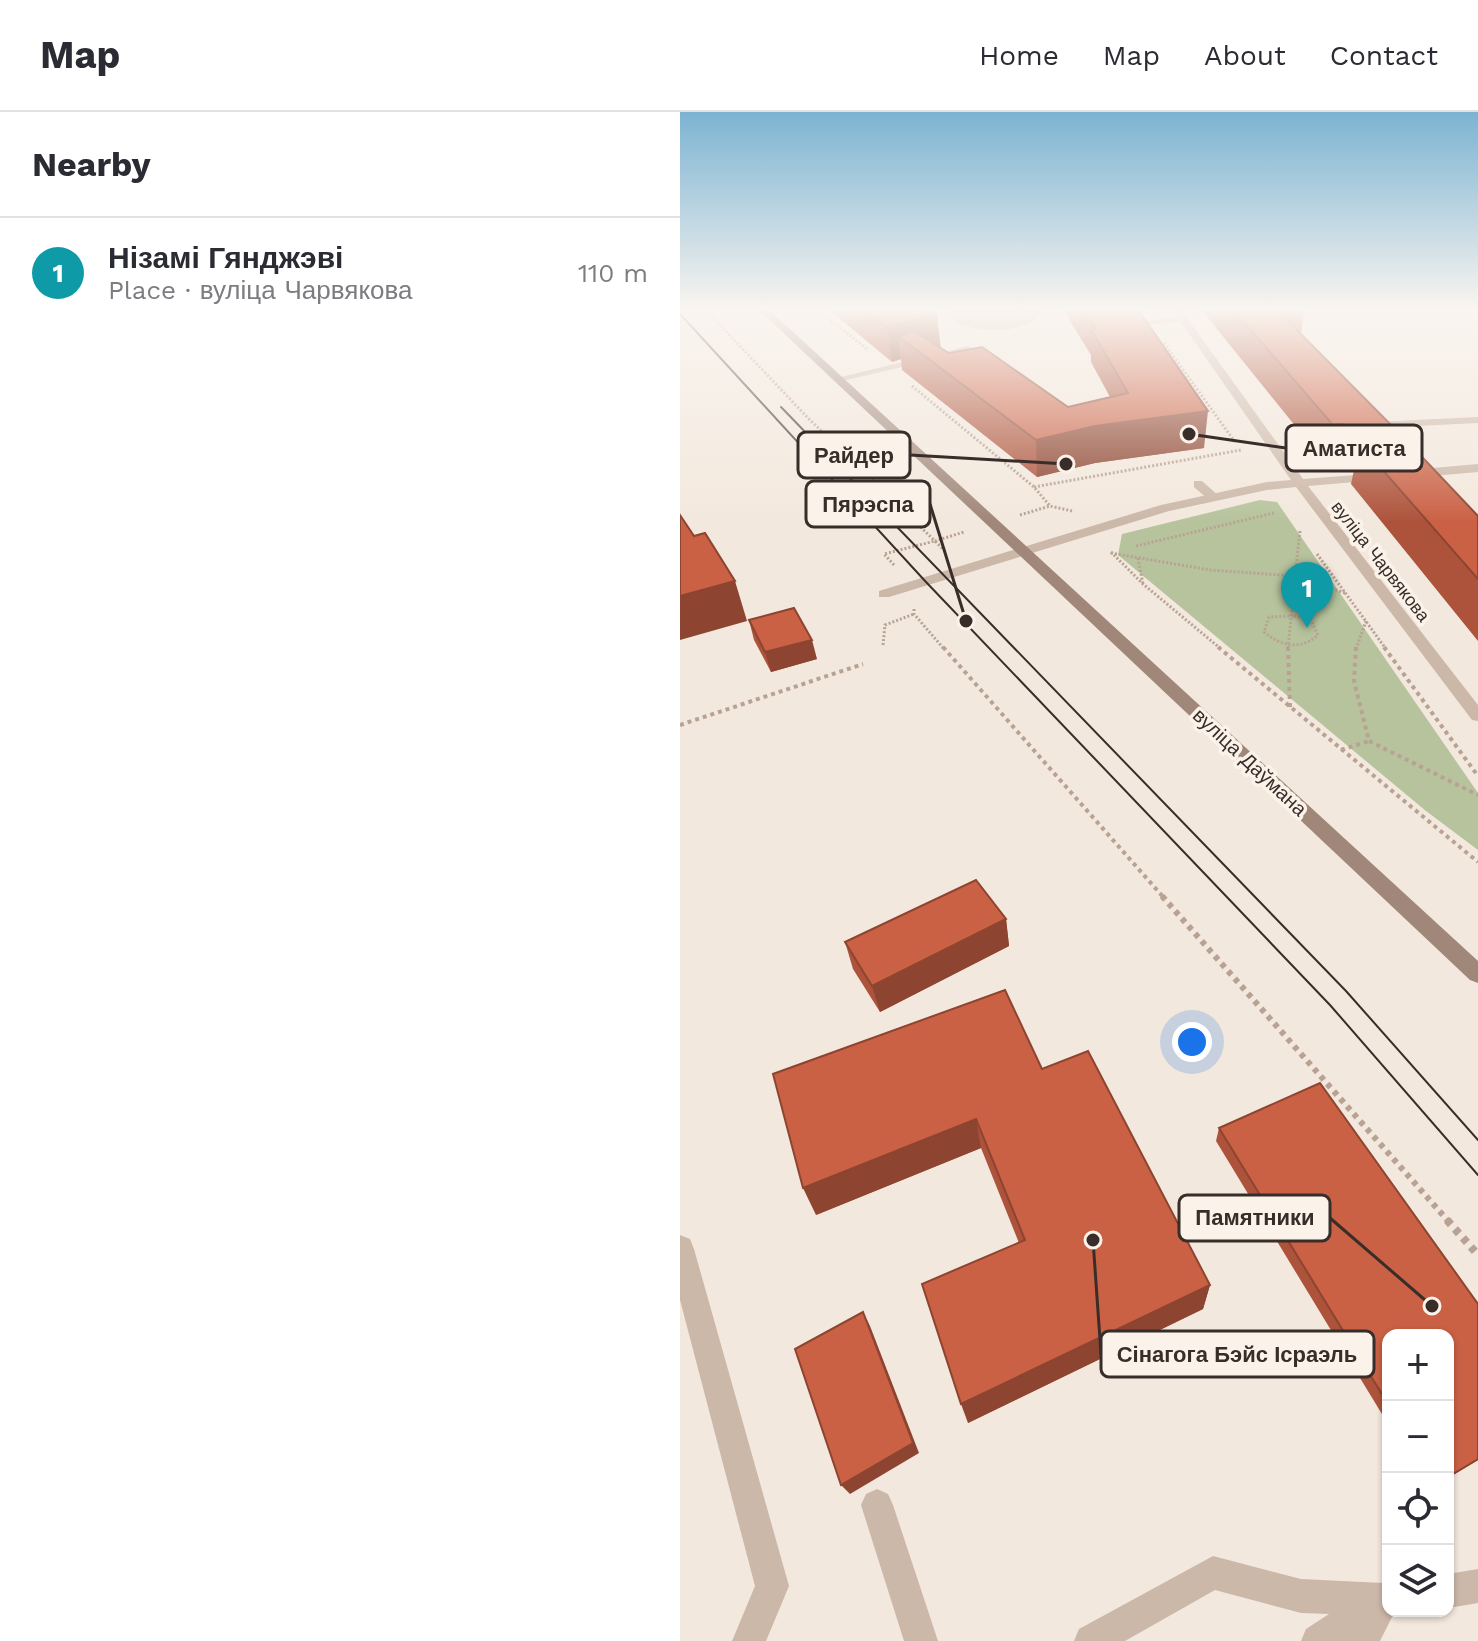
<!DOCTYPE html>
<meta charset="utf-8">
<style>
:root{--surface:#fff;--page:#f7f7f7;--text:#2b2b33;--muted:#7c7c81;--line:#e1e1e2;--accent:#1c5a5c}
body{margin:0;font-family:"Work Sans",sans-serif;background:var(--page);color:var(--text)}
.controls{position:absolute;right:24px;bottom:24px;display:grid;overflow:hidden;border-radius:16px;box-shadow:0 2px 6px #0004}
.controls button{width:72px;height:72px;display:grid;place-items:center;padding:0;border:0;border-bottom:2px solid var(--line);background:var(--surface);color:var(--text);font:40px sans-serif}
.you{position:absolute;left:512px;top:930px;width:28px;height:28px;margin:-20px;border:6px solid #fff;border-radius:50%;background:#1a73e8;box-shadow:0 0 0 12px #1a73e833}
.badge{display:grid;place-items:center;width:52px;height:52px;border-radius:50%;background:var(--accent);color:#fff;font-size:26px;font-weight:700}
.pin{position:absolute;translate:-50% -66px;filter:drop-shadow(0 2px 4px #0008)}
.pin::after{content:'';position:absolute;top:42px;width:28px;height:24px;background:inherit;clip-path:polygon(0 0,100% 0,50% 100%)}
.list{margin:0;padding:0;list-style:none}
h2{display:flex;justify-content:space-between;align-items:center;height:104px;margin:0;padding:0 32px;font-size:34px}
h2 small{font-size:26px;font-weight:400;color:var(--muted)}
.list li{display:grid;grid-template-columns:52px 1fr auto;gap:24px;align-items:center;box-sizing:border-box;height:112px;padding:0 32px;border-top:2px solid var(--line)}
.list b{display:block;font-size:30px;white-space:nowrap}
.list p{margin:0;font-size:26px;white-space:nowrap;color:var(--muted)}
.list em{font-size:26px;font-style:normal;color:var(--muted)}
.icon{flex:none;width:44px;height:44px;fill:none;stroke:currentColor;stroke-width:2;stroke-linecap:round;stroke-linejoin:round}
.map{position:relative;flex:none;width:798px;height:1529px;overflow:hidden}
header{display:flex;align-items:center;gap:48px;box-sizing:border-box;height:112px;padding:0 40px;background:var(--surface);border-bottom:2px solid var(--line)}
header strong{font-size:38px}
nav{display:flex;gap:44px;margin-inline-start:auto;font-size:28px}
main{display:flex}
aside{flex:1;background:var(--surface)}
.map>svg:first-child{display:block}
.green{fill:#b7c39d}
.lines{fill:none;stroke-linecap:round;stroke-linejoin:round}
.path-far3{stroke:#b8a293;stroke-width:3;stroke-dasharray:2 2;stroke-linecap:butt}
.path-far2{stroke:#b8a293;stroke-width:4;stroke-dasharray:4 4;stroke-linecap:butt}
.path-far1{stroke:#b8a293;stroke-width:6;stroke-dasharray:5 5;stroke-linecap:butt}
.path{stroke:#b8a293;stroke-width:8;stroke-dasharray:6 6;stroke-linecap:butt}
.service{fill:#ccb8a9;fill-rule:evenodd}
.minor{fill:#ccb8a9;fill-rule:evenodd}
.secondary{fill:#a0877a;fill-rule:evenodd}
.tram{stroke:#392d29;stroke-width:2}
.wall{fill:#ae533b}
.shaded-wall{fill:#8d4430}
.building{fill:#ca6145;stroke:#8d4430;stroke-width:2}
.labels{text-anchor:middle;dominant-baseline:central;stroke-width:7;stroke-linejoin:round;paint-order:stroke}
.far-street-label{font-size:18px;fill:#392d29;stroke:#fbf3ea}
.street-label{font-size:20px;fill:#392d29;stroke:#fbf3ea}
.leader{fill:none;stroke:#392d29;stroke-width:3}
.callout-dot{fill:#392d29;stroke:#fbf3ea;stroke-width:3}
.callout{fill:#fbf3ea;stroke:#392d29;stroke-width:3}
.callout-label{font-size:22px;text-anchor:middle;font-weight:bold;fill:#392d29}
</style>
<header>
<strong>Map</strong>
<nav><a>Home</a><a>Map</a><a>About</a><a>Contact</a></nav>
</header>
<main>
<aside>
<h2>Nearby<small></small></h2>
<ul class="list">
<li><span class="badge" style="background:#0f9aa8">1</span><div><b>Нізамі Гянджэві</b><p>Place · вуліца Чарвякова</p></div><em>110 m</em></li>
</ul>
</aside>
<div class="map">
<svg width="798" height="1529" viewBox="0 0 798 1529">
<rect width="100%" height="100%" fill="#f3e8dd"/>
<g class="green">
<path d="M273,196h84l3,3 -1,5c-21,19 -59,16 -84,7l-7,-10z"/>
<path d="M580,388l17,2 201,291v57l-52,-39 -308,-256 4,-21z"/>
</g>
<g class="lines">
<g class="path-far3">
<path d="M24,196l103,109 128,124 29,-9"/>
<path d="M135,196l52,41"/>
<path d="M484,231l71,99"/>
<path d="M232,274l122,101 16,19"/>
<path d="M354,375l207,-37"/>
<path d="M340,403l30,-9 22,5"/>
<path d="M620,419l-5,45 50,17"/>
<path d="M456,434l138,-33"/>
<path d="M431,440l32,32 78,65"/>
<path d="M431,441l99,17 85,6 -7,73"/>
<path d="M637,442l69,95"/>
<path d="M458,446l5,26"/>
<path d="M214,453l-10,-11 51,-13 10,10"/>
<path d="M234,497v5l30,35"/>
<path d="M614,504l17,4 7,15c-18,16 -37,11 -54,-3l5,-15z"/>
<path d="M203,533l2,-20 29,-11"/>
<path d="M676,537l10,-28"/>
</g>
<g class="path-far2">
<path d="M263,535l221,251"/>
<path d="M538,535l260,215"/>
<path d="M608,535l2,61"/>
<path d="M676,535l-2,34 15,60 109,54"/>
<path d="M704,535l94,129"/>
<path d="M0,613l183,-61"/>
<path d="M661,638l28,-9"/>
</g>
<path class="path-far1" d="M482,784l287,326"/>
<path class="path" d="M767,1108l31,35"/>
<g class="service">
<path d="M724,196h11l-5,3z"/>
<path d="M503,204l3,5 -64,7 -5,-3z"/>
<path d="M288,234l28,16 -9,2 -20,-12 -129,30 -5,-3z"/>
<path d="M798,305v6l-102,5 -6,-3 6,-3z"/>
<path d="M514,369h8l18,16 -11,3 -15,-13z"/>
<path d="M0,1123l10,4 4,10 95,337 -23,55h-34l23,-55 -75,-286z"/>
<path d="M197,1377l11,5 5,11 45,136h-34l-43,-136 5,-11z"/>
<path d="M533,1444l88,23 82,4 5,2v26h7l-15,30h-79l5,-12 23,-15 -28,-1 -86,-23 -90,51h-51l5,-12z"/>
<path d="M798,1457v34l-30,5v-34z"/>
</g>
<g class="minor">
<path d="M491,196h9l123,171 79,-6v6l-4,1 -70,6 170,219v16l-6,-1 -176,-233 -29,3 -98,21 -280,86h-10v-6l282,-86 106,-23 24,-2z"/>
<path d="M798,352v8l-68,6 -6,-4 6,-4z"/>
</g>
<path class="secondary" d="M77,196h10l711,653v22l-8,-3z"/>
<g class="tram">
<path d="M0,202l246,268 404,423 148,170"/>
<path d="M101,295l565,584 132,149"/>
</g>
</g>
<g class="wall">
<path d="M147,196h100l13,40 9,5 119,54 42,-10 -19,-35v-7l-29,-47h75l67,140 -109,15 -58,14 -135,-107 -1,-11 -9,3z"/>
<path d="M520,196h99l5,5 -3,21 94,95 -3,13 86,74v125l-127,-157 3,-14 -13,1 -7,-8 -8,1z"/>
<path d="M69,508l68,39 -46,13 -17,-32z"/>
<path d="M326,807l3,27 -129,66 -27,-43 -8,-27z"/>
<path d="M362,957l168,216 -7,24 -235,114 51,-180 -38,-95 -165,67z"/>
<path d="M539,1016l259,176v156l-30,18v-143h-60v89l-172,-283z"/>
</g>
<g class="shaded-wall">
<path d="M409,196h16v16z"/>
<path d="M257,203l4,35 -43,-14 3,23 -9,3 -5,-35z"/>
<path d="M528,299l-4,37 -109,15 -58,14 -1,-37 59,-14z"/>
<path d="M662,312l-8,39 -8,1 7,-39z"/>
<path d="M55,469l12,40 -67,19v-44z"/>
<path d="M132,528l5,19 -46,13 -6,-20z"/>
<path d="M326,807l3,27 -129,66 -8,-26z"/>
<path d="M296,1007l5,29 -165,67 -13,-27z"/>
<path d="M530,1173l-7,24 -235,114 -7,-19z"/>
<path d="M183,1200l7,14 49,127 -69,41 -9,-9z"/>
</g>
<g class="building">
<path d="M183,196h64l10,7 -50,12z"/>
<path d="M402,196h9l10,5 6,-5h30l71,103 -113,15 -59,14 -138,-104 16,-4 35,21 33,-6 86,60 60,-14 -37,-64h5z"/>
<path d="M552,196h67l5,5 -23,1 114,115 -46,3 -7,-8 -9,1z"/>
<path d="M727,329l71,75v63l-118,-135z"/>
<path d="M0,403l14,21 11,-3 30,48 -55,15z"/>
<path d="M114,496l18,32 -47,12 -16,-32z"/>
<path d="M296,768l30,39 -134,67 -27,-44z"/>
<path d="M325,878l37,79 46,-18 122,234 -249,119 -39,-120 103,-44 -49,-121 -173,69 -30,-114z"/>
<path d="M640,971l158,221v155l-30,18v-142h-60v69l-169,-276z"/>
<path d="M183,1200l50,131 -72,42 -46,-136z"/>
</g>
<linearGradient id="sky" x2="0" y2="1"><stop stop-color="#7cb3d2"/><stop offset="0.48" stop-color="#faf5f0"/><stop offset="1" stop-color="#faf5f0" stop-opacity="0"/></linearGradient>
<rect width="798" height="410" fill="url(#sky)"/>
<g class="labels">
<g class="far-street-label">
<text transform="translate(701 449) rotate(52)">вуліца Чарвякова</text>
</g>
<g class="street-label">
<text transform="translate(570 650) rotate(43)">вуліца Даўмана</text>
</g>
</g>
<path class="leader" d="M509 322L606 336M386 352L230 343M286 509L250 392M752 1194L650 1106M413 1128L421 1242"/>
<g class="callout-dot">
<circle cx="509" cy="322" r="8"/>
<circle cx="386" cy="352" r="8"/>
<circle cx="286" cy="509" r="8"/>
<circle cx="752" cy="1194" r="8"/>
<circle cx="413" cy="1128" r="8"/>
</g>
<g class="callout">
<rect x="606" y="313" width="136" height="46" rx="8"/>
<rect x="118" y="320" width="112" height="46" rx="8"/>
<rect x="126" y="369" width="124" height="46" rx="8"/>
<rect x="499" y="1083" width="151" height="46" rx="8"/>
<rect x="421" y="1219" width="273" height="46" rx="8"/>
</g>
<g class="callout-label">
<text x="674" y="344">Аматиста</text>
<text x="174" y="351">Райдер</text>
<text x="188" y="400">Пярэспа</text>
<text x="575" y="1113">Памятники</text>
<text x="557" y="1250">Сінагога Бэйс Ісраэль</text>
</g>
</svg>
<div class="controls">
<button>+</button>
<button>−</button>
<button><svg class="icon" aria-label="locate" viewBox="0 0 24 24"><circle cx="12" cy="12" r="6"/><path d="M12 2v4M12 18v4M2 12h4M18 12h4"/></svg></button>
<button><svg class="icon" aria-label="layers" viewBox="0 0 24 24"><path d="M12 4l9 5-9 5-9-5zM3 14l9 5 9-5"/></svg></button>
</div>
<div class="you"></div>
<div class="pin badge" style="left:627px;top:516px;background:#0f9aa8">1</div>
</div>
</main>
